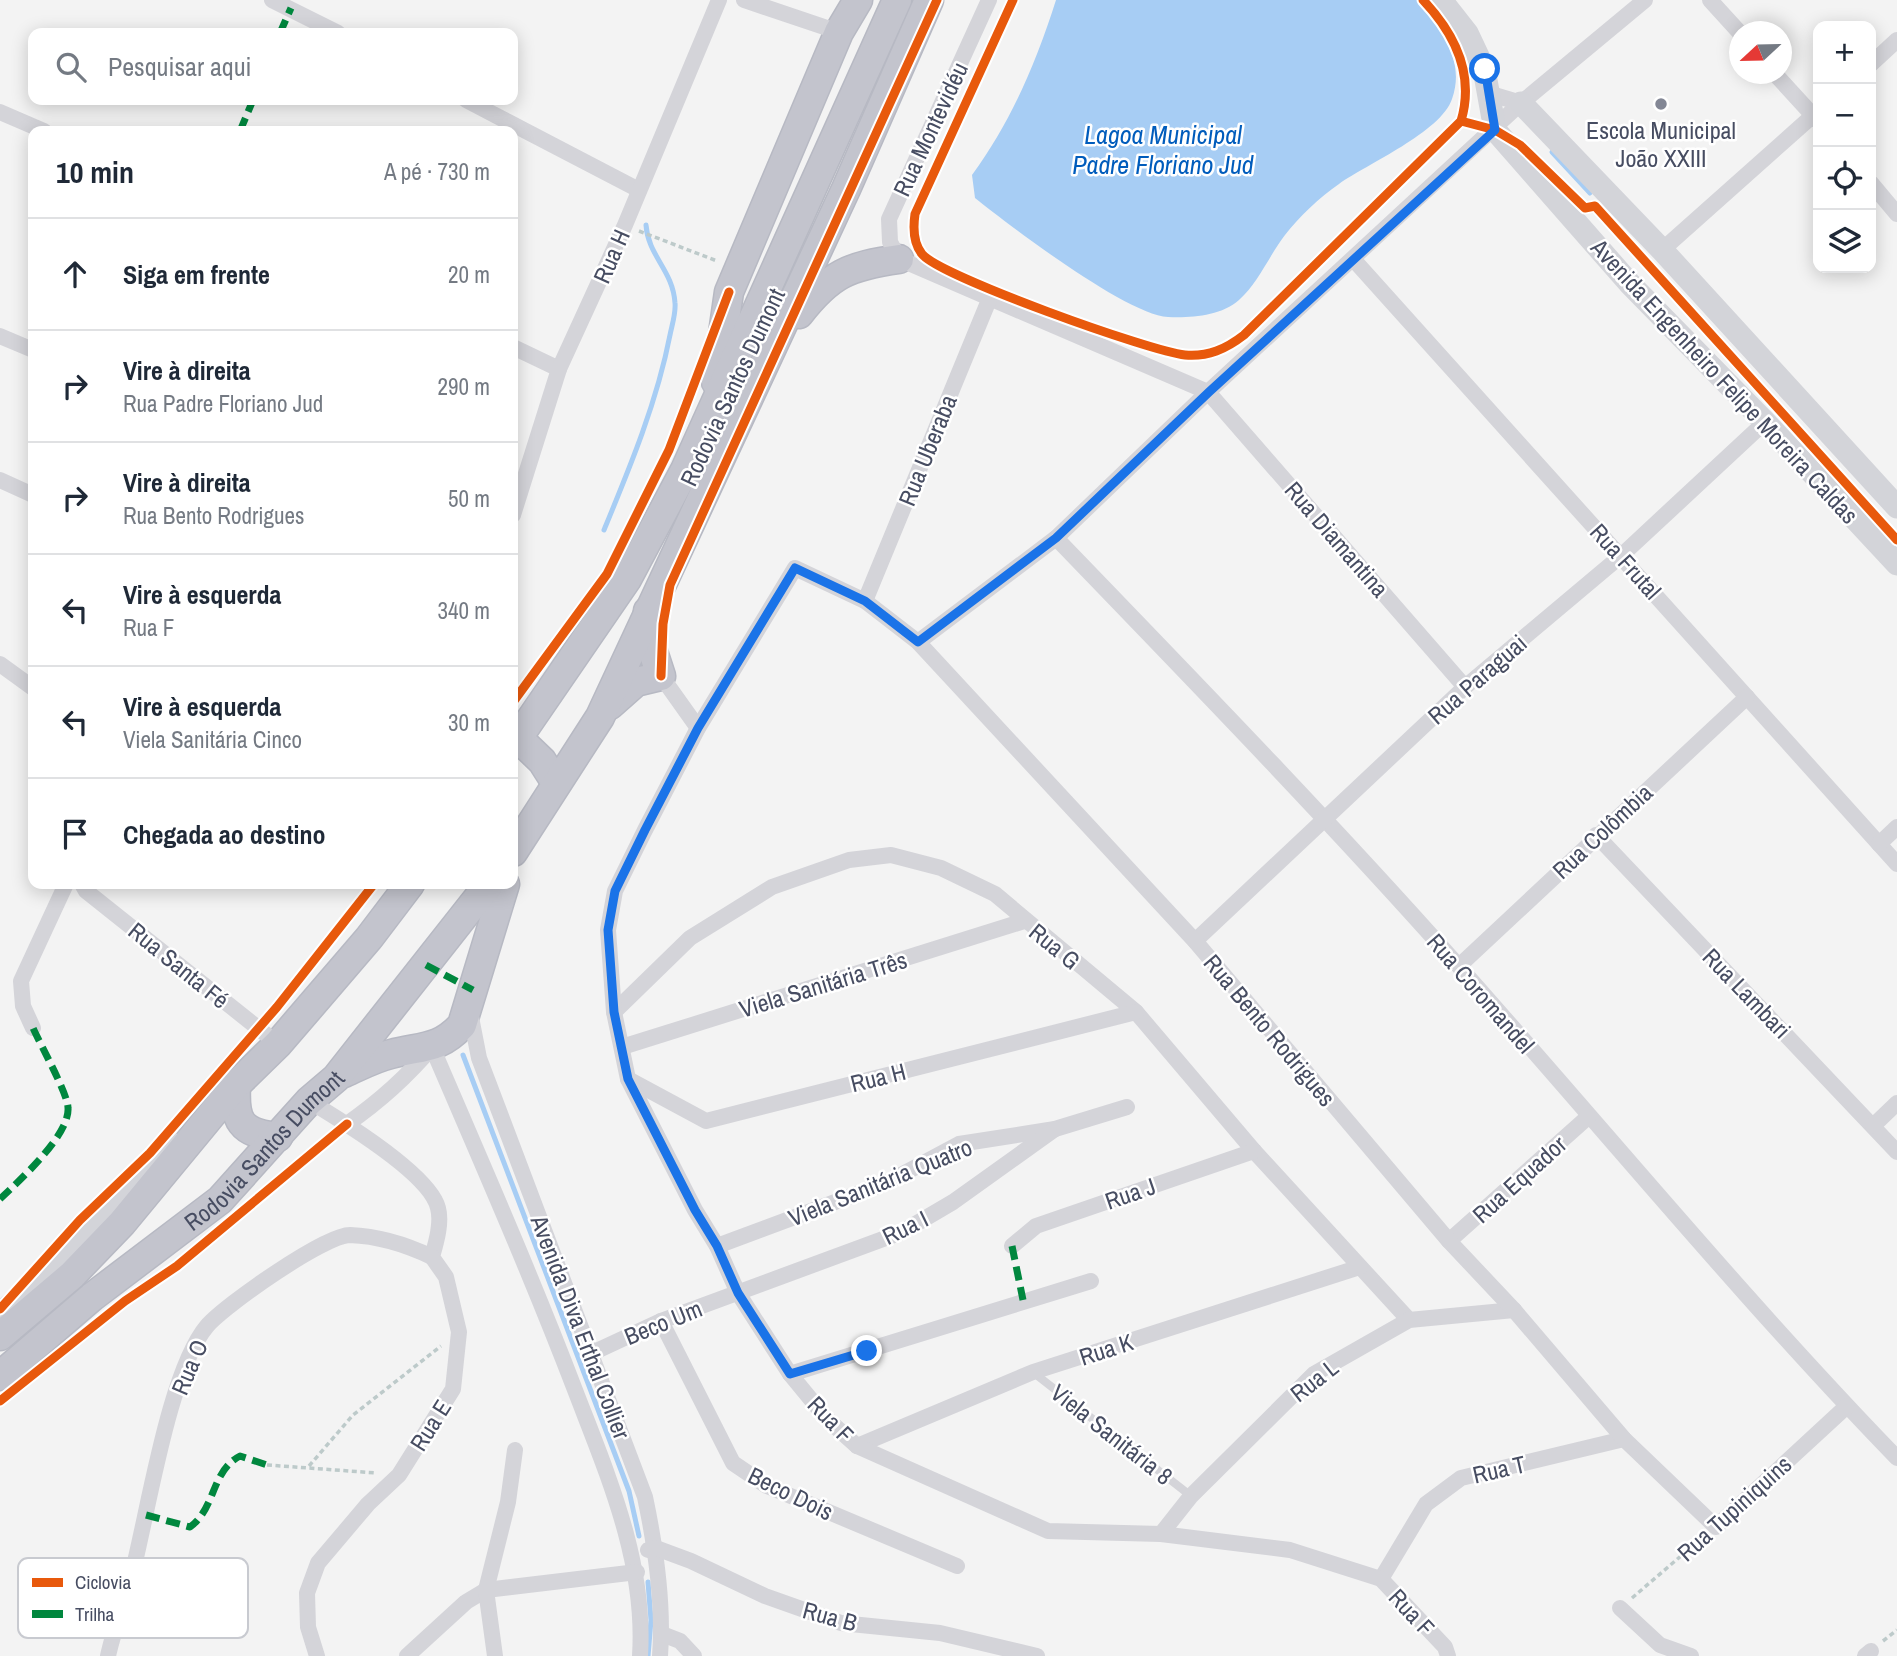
<!DOCTYPE html>
<html lang="pt">
<meta charset="utf-8">
<style>
:root{--surface:#fff;--page:#f6f6f7;--text:#1f2937;--muted:#747a83;--line:#e0e1e3}
body{margin:0;font-family:"Archivo Narrow",sans-serif;background:var(--page);color:var(--text)}
.controls{position:absolute;right:21px;top:21px;display:grid;overflow:hidden;border-radius:14px;box-shadow:0 4px 18px #0003}
.controls button{width:63px;height:63px;display:grid;place-items:center;padding:0;border:0;border-bottom:2px solid var(--line);background:var(--surface);color:var(--text);font:35px sans-serif}
.compass{position:absolute;left:1729px;top:21px;width:63px;height:63px;border-radius:50%;background:var(--surface);box-shadow:0 4px 18px #0003;rotate:248deg}
.stop{position:absolute;width:21px;height:21px;margin:-16px;border:5px solid #1a73e8;border-radius:50%;background:#fff}
.stop.end{background:#1a73e8;border-color:#fff;box-shadow:0 2px 7px #0008}
.list{margin:0;padding:0;list-style:none}
h2{display:flex;justify-content:space-between;align-items:center;height:91px;margin:0;padding:0 28px;font-size:30px}
h2 small{font-size:23px;font-weight:400;color:var(--muted)}
.list li{display:grid;grid-template-columns:46px 1fr auto;gap:21px;align-items:center;box-sizing:border-box;height:112px;padding:0 28px;border-top:2px solid var(--line)}
.list b{display:block;font-size:26px;white-space:nowrap}
.list p{margin:0;font-size:23px;white-space:nowrap;color:var(--muted)}
.list em{font-size:23px;font-style:normal;color:var(--muted)}
.icon{flex:none;width:38px;height:38px;fill:none;stroke:currentColor;stroke-width:2;stroke-linecap:round;stroke-linejoin:round}
.map{position:relative;flex:none;width:1897px;height:1656px;overflow:hidden}
.search{position:absolute;background:var(--surface);box-shadow:0 4px 18px #0003;left:28px;top:28px;width:490px;height:77px;display:flex;align-items:center;gap:18px;box-sizing:border-box;padding:0 24px;border-radius:14px;color:var(--muted);font-size:26px}
.panel{position:absolute;background:var(--surface);box-shadow:0 4px 18px #0003;left:28px;top:126px;width:490px;height:763px;border-radius:14px}
.map>svg:first-child{display:block}
.water{fill:#a7cdf4}
.lines{fill:none;stroke-linecap:round;stroke-linejoin:round}
.stream{stroke:#a7cdf4;stroke-width:5}
.highway-casing{stroke:#b7b9c3;stroke-width:31}
.path{stroke:#bdcaca;stroke-width:3.5;stroke-dasharray:5 3.5;stroke-linecap:butt}
.lane{stroke:#d4d4d9;stroke-width:8}
.street{stroke:#d4d4d9;stroke-width:16}
.secondary{stroke:#d3d4d9;stroke-width:23}
.highway{stroke:#c3c4cd;stroke-width:28}
.quiet{stroke:#00873e;stroke-width:7;stroke-dasharray:14 7;stroke-linecap:butt}
.cycleway-casing{stroke:#fff;stroke-width:13}
.cycleway{stroke:#e8590c;stroke-width:9}
.route{stroke:#1a73e8;stroke-width:9}
.poi-dot{fill:#838795;stroke:#fff;stroke-width:2.5}
.labels{text-anchor:middle;dominant-baseline:central;stroke-width:5;stroke-linejoin:round;paint-order:stroke}
.street-label{font-size:24px;fill:#474d62;stroke:#fff}
.poi-label{font-size:24px;fill:#474d62;stroke:#fff}
.water-label{font-size:26px;font-style:italic;fill:#005cbc;stroke:#fff}
.key{fill:#fff;stroke:#c8cad0;stroke-width:2}
.key-label{font-size:19px;fill:#474d62}
</style>
<div class="map">
<svg width="1897" height="1656" viewBox="0 0 1897 1656">
<rect width="100%" height="100%" fill="#f3f3f3"/>
<path class="water" d="M1056,0h361c23,30 49,59 35,99 -11,33 -85,65 -113,85 -19,13 -41,34 -54,51 -16,21 -27,48 -46,65 -18,16 -48,18 -71,17 -41,-2 -158,-91 -193,-119l-3,-23c39,-53 64,-112 84,-175z"/>
<g class="lines">
<g class="stream">
<path d="M1552,152l38,41"/>
<path d="M604,530c26,-63 53,-128 66,-195 2,-10 6,-22 5,-32 -2,-33 -27,-47 -29,-78"/>
<path d="M463,1055l166,436 10,45"/>
<path d="M648,1582l3,38 -3,36"/>
</g>
<defs>
<g id="highway">
<path d="M799,314c31,-40 50,-48 100,-55"/>
<path d="M716,382l13,-90 110,-260 19,-32"/>
<path d="M610,705l26,-23 25,-6 -14,-43 1,-22"/>
<path d="M518,738l24,23 14,22"/>
<path d="M513,745l114,-166 58,-109 212,-470"/>
<path d="M513,852l87,-135 246,-528 83,-189"/>
<path d="M344,1073c16,-7 30,-15 47,-19 31,-8 48,-4 71,-29l43,-141"/>
<path d="M236,1085c-2,36 4,48 42,52"/>
<path d="M0,1336l72,-61 50,-52 114,-138 42,-41 91,-106 41,-54"/>
<path id="s1" d="M0,1376l92,-79 128,-97 89,-99 27,-23 153,-194"/>
</g>
</defs>
<use href="#highway" class="highway-casing"/>
<g class="path">
<path d="M639,231l78,30"/>
<path d="M267,1465l110,8"/>
<path d="M309,1466l44,-51 88,-69"/>
<path d="M1632,1598l71,-61"/>
<path d="M1883,1641l14,-11"/>
</g>
<path class="lane" d="M1034,1373l157,123"/>
<g class="street">
<path d="M272,0l66,33"/>
<path d="M744,0l95,32"/>
<path d="M989,0l-100,219 1,23 9,17 309,133 257,295"/>
<path d="M1710,0l30,33"/>
<path d="M1871,64l26,-24"/>
<path d="M1775,74l43,47"/>
<path d="M1491,94l30,9"/>
<path d="M466,100l173,90"/>
<path d="M0,112l44,19"/>
<path d="M1871,183l26,31"/>
<path d="M1662,250l156,-139"/>
<path d="M1353,259l544,605"/>
<path d="M0,336l33,14"/>
<path d="M513,347l46,22"/>
<path d="M0,480l33,15"/>
<path d="M513,515l46,-146 66,-144 94,-225"/>
<path d="M1056,538c135,140 270,279 399,424 147,165 288,337 442,496"/>
<path d="M865,601l124,-301"/>
<path d="M918,642l138,-104 152,-146 313,-289 124,-103"/>
<path d="M0,664l33,24"/>
<path d="M661,676l37,52"/>
<path d="M1596,835l301,317"/>
<path d="M1879,844l18,-17"/>
<path d="M82,884l4,7 192,153"/>
<path d="M1195,941l270,-254 157,-132 143,-133"/>
<path d="M1459,966l288,-269"/>
<path d="M470,1012l9,46 166,439c11,52 19,106 15,159"/>
<path d="M614,1012l76,-74 82,-51 77,-27 42,-5 50,13 54,26 141,118 118,139 155,169"/>
<path d="M33,1028l-10,-22 -2,-25 45,-97"/>
<path d="M622,1047l402,-126"/>
<path d="M628,1079l78,42 430,-109"/>
<path d="M309,1101c30,18 121,73 129,107 4,15 -2,35 -6,49l14,20 13,55 -6,57 -54,86 -31,29 -50,59 -11,30 1,34 9,29"/>
<path d="M347,1124c33,-23 59,-46 85,-77 49,114 99,228 143,343 33,86 71,172 65,266"/>
<path d="M1873,1126l24,-23"/>
<path d="M1449,1241l139,-124"/>
<path d="M717,1246l169,-63 73,-39 96,-15 72,-22"/>
<path d="M1012,1246l24,-20 218,-75"/>
<path d="M661,1321l72,142 34,23 190,80"/>
<path d="M590,1354l71,-33 241,-89 51,-30 102,-73"/>
<path d="M790,1374l301,-93"/>
<path d="M857,1446l176,-74 327,-105"/>
<path d="M1161,1534l30,-38 123,-122 95,-54 105,-10"/>
<path d="M648,1550l8,-2 35,13 74,35 76,27 99,10 97,23"/>
<path d="M1381,1579l45,-75 35,-26 163,-39"/>
<path d="M1620,1608l40,37 31,11"/>
<path d="M662,1634l18,7 14,15"/>
<path d="M108,1656c6,-28 17,-54 24,-82 16,-61 37,-203 75,-248 18,-21 118,-91 143,-91 27,1 57,10 82,22"/>
<path d="M407,1656l59,-54 20,-12 151,-18"/>
<path d="M495,1656l-9,-66 22,-88 7,-52"/>
<path d="M1448,1656l-3,-9 -64,-68 -91,-29 -129,-16 -113,-3 -191,-85 -30,-27 -37,-45 -52,-81 -21,-47 -22,-36 -67,-131 -14,-67 -6,-82 7,-39 30,-61 53,-102 97,-160 70,33 53,41 277,299 254,300 65,69 110,129 92,88 131,-121"/>
<path d="M1865,1656l6,-5"/>
</g>
<g class="secondary">
<path d="M1441,0l26,33 17,36 11,61 135,154 135,138 132,142"/>
<path d="M1521,103l141,147 235,257"/>
<path d="M0,1314c61,-54 113,-117 175,-169"/>
</g>
<use href="#highway" class="highway"/>
<g class="quiet">
<path d="M280,33l11,-25"/>
<path d="M240,131l13,-31"/>
<path d="M426,965l47,25"/>
<path d="M0,1199c19,-18 70,-64 68,-91 0,-14 -28,-64 -35,-80"/>
<path d="M1012,1246l11,54"/>
<path d="M146,1515l44,12c26,-19 21,-56 50,-71l27,9"/>
</g>
<defs>
<g id="cycleway">
<path d="M1013,0l-98,214c-2,14 -2,29 7,40 17,22 230,98 263,101 23,2 41,-6 59,-20l217,-214c14,-47 -6,-87 -38,-121"/>
<path d="M1461,121l34,9 25,15 65,63 10,-2 302,334"/>
<path d="M661,676l2,-52 7,-39 267,-585"/>
<path d="M513,702l94,-128 62,-124 60,-158"/>
<path d="M0,1309l80,-89 70,-67 127,-146 97,-123"/>
<path d="M0,1401l125,-100 52,-35 170,-142"/>
</g>
</defs>
<use href="#cycleway" class="cycleway-casing"/>
<use href="#cycleway" class="cycleway"/>
</g>
<g class="lines">
<path class="route" d="M867,1351l-77,23 -52,-81 -21,-47 -22,-36 -67,-131 -14,-67 -6,-82 7,-39 30,-61 53,-102 97,-160 70,33 53,41 138,-104 153,-146 286,-262 -10,-61"/>
</g>
<circle class="poi-dot" cx="1661" cy="104" r="7"/>
<g class="labels">
<g class="street-label">
<text transform="translate(930 129) rotate(-65)">Rua Montevidéu</text>
<text transform="translate(611 256) rotate(-66)">Rua H</text>
<text transform="translate(1725 381) rotate(47)">Avenida Engenheiro Felipe Moreira Caldas</text>
<text transform="translate(732 387) rotate(-65)">Rodovia Santos Dumont</text>
<text transform="translate(927 450) rotate(-68)">Rua Uberaba</text>
<text transform="translate(1337 539) rotate(49)">Rua Diamantina</text>
<text transform="translate(1626 561) rotate(48)">Rua Frutal</text>
<text transform="translate(1477 679) rotate(-41)">Rua Paraguai</text>
<text transform="translate(1602 831) rotate(-43)">Rua Colômbia</text>
<text transform="translate(1055 946) rotate(39)">Rua G</text>
<text transform="translate(179 965) rotate(39)">Rua Santa Fé</text>
<text transform="translate(823 984) rotate(-17)">Viela Sanitária Três</text>
<text transform="translate(1481 993) rotate(49)">Rua Coromandel</text>
<text transform="translate(1747 993) rotate(46)">Rua Lambari</text>
<text transform="translate(1270 1030) rotate(50)">Rua Bento Rodrigues</text>
<text transform="translate(878 1077) rotate(-14)">Rua H</text>
<text stroke="none"><textPath href="#s1" startOffset="348">Rodovia Santos Dumont</textPath></text>
<text transform="translate(1519 1179) rotate(-42)">Rua Equador</text>
<text transform="translate(880 1182) rotate(-22)">Viela Sanitária Quatro</text>
<text transform="translate(1130 1193) rotate(-19)">Rua J</text>
<text transform="translate(905 1227) rotate(-26)">Rua I</text>
<text transform="translate(663 1322) rotate(-22)">Beco Um</text>
<text transform="translate(581 1327) rotate(69)">Avenida Diva Erthal Collier</text>
<text transform="translate(1106 1349) rotate(-18)">Rua K</text>
<text transform="translate(189 1367) rotate(-67)">Rua O</text>
<text transform="translate(1314 1380) rotate(-38)">Rua L</text>
<text transform="translate(831 1419) rotate(46)">Rua F</text>
<text transform="translate(430 1425) rotate(-58)">Rua E</text>
<text transform="translate(1112 1434) rotate(38)">Viela Sanitária 8</text>
<text transform="translate(1499 1469) rotate(-13)">Rua T</text>
<text transform="translate(791 1493) rotate(26)">Beco Dois</text>
<text transform="translate(1734 1508) rotate(-42)">Rua Tupiniquins</text>
<text transform="translate(1412 1612) rotate(47)">Rua F</text>
<text transform="translate(830 1616) rotate(15)">Rua B</text>
</g>
<g class="poi-label">
<text x="1661" y="130">Escola Municipal<tspan x="1661" dy="28">João XXIII</tspan></text>
</g>
<g class="water-label">
<text x="1163" y="134">Lagoa Municipal<tspan x="1163" dy="30">Padre Floriano Jud</tspan></text>
</g>
</g>
<rect x="18" y="1558" width="230" height="80" rx="10" class="key"/>
<rect x="32" y="1578" width="31" height="9" fill="#e8590c"/>
<rect x="32" y="1610" width="31" height="8" fill="#00873e"/>
<g class="key-label">
<text x="75" y="1589">Ciclovia</text>
<text x="75" y="1621">Trilha</text>
</g>
</svg>
<div class="controls">
<button>+</button>
<button>−</button>
<button><svg class="icon" aria-label="locate" viewBox="0 0 24 24"><circle cx="12" cy="12" r="6"/><path d="M12 2v4M12 18v4M2 12h4M18 12h4"/></svg></button>
<button><svg class="icon" aria-label="layers" viewBox="0 0 24 24"><path d="M12 4l9 5-9 5-9-5zM3 14l9 5 9-5"/></svg></button>
</div>
<svg class="compass" viewBox="-18 -18 36 36"><path d="M0-13l5 13h-10z" fill="#e53935"/><path d="M0 13l5-13h-10z" fill="#747a83"/></svg>
<div class="stop" style="left:1485px;top:69px"></div>
<div class="stop end" style="left:867px;top:1351px"></div>
<div class="search"><svg class="icon" aria-label="search" viewBox="0 0 24 24"><circle cx="10" cy="10" r="6"/><path d="M15 15l6 6"/></svg>Pesquisar aqui</div>
<section class="panel">
<h2>10 min<small>A pé · 730 m</small></h2>
<ul class="list">
<li><svg class="icon" aria-label="ahead" viewBox="0 0 24 24"><path d="M12 20V5M6 11l6-6 6 6"/></svg><div><b>Siga em frente</b></div><em>20 m</em></li>
<li><svg class="icon" aria-label="right" viewBox="0 0 24 24"><path d="M7 20v-9h11M14 6l5 5-5 5"/></svg><div><b>Vire à direita</b><p>Rua Padre Floriano Jud</p></div><em>290 m</em></li>
<li><svg class="icon" aria-label="right" viewBox="0 0 24 24"><path d="M7 20v-9h11M14 6l5 5-5 5"/></svg><div><b>Vire à direita</b><p>Rua Bento Rodrigues</p></div><em>50 m</em></li>
<li><svg class="icon" aria-label="left" viewBox="0 0 24 24"><path d="M17 20v-9H6M10 6l-5 5 5 5"/></svg><div><b>Vire à esquerda</b><p>Rua F</p></div><em>340 m</em></li>
<li><svg class="icon" aria-label="left" viewBox="0 0 24 24"><path d="M17 20v-9H6M10 6l-5 5 5 5"/></svg><div><b>Vire à esquerda</b><p>Viela Sanitária Cinco</p></div><em>30 m</em></li>
<li><svg class="icon" aria-label="arrive" viewBox="0 0 24 24"><path d="M6 21V4h12l-3 4 3 4H6"/></svg><div><b>Chegada ao destino</b></div></li>
</ul>
</section>
</div>
